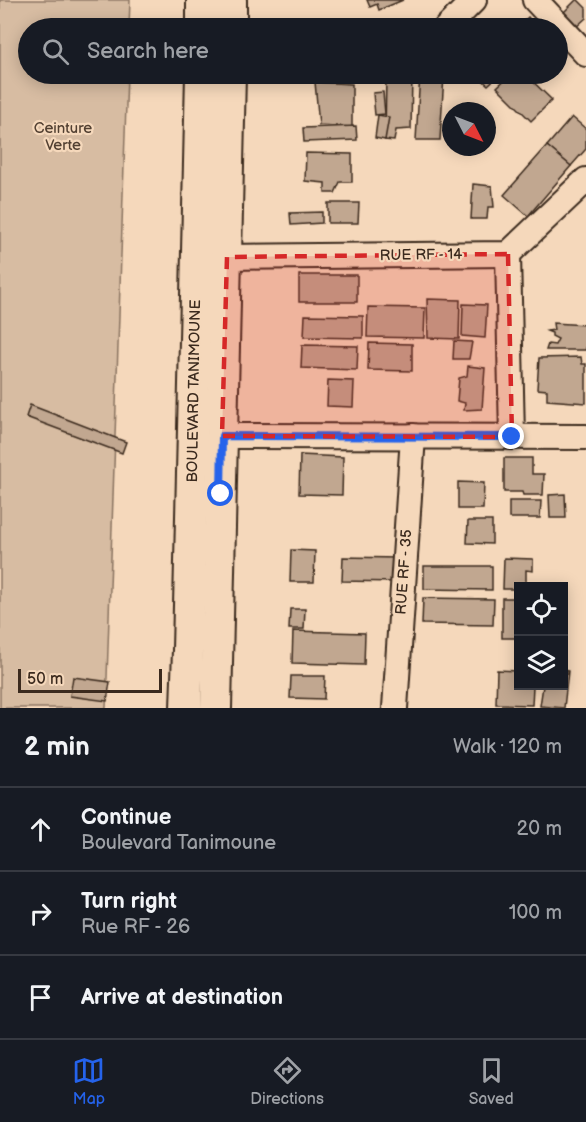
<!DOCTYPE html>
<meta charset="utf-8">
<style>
:root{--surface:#171b24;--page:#20242c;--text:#f1f3f6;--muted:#9ea1a6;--line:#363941;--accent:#2563eb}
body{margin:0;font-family:"Balsamiq Sans",sans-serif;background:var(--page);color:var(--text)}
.controls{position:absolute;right:18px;bottom:18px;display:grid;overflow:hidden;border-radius:0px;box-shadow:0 3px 15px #0003}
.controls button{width:54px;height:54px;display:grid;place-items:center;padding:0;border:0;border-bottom:2px solid var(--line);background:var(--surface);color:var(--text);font:30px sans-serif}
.compass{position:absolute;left:442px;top:102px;width:54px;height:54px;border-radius:50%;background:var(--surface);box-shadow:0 3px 15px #0003;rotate:132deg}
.scale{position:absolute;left:18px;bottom:15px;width:144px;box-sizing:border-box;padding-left:6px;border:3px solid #3b2a1e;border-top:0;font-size:16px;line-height:21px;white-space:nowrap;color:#3b2a1e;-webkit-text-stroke:4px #f5d8bb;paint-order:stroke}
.stop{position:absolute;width:18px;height:18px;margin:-14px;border:4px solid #2563eb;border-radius:50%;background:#fff}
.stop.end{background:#2563eb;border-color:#fff;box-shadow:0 2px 6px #0008}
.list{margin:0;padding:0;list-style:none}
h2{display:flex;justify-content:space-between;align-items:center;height:78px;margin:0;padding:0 24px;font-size:26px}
h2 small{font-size:20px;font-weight:400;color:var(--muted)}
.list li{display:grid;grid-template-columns:39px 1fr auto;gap:18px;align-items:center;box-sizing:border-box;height:84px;padding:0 24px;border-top:2px solid var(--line)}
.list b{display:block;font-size:22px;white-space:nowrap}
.list p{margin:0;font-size:20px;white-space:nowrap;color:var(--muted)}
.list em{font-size:20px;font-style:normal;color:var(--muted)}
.icon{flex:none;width:33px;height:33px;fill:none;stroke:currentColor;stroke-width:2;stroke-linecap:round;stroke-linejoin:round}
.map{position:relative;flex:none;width:586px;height:708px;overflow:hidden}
.search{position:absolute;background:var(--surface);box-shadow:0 3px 15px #0003;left:18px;right:18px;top:18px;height:66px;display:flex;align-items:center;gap:15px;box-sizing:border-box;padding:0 21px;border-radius:33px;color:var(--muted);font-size:22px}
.sheet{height:330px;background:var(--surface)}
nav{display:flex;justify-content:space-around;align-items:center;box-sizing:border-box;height:84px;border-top:2px solid var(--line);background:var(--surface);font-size:16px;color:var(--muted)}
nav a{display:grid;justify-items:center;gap:3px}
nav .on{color:var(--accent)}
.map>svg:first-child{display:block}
.green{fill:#d7bca2;stroke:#897360;stroke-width:1.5}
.building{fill:#c1a790;stroke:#3b2a1e;stroke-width:1.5}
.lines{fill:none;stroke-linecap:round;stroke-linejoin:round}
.minor-casing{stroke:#3b2a1e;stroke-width:28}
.major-casing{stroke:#3b2a1e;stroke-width:34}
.minor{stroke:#f5d8bb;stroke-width:24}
.major{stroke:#f5d8bb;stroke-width:30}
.route{stroke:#2563eb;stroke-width:8}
.marked{fill:#d62828;fill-opacity:0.2;stroke:#d62828;stroke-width:4.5;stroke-dasharray:12 8;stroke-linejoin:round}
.labels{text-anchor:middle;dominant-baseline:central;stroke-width:4.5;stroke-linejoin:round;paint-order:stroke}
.park-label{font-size:15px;fill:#524032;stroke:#f5d8bb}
.street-label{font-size:15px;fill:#3b2a1e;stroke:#f5d8bb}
</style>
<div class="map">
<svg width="586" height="708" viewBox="0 0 586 708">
<rect width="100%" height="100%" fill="#f5d8bb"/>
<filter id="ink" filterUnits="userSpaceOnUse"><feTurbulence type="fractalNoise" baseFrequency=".0167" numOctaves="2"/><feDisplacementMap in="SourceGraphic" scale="12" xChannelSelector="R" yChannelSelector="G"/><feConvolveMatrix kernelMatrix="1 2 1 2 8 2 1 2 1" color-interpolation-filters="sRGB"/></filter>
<g filter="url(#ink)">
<path class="green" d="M0,0h130l-1,28h-101v46h99l-21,634h-106z"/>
<g class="building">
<path d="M367,0h36l-24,10 -2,-6 -7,3z"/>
<path d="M576,0h2l8,8v10l-11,10 -13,-14z"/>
<path d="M528,17l10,11h-22z"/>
<path d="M386,74h26l-1,55 -15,1 -2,11 -9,-1z"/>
<path d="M420,74l24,1 -4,65h-24z"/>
<path d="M476,74h24l-12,11z"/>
<path d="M511,74h14l27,26 -21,21 -34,-34z"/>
<path d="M315,82l37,2v43l-33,-2z"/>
<path d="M383,92l2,22 -10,1 -2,-22z"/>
<path d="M378,115l11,2 -4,23 -10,-2z"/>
<path d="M572,117l14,12v20l-15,17 -24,-20z"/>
<path d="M356,126l1,14 -53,2 -1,-14z"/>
<path d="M547,146l24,20 -43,50 -24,-21z"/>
<path d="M306,153l46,1v28h-12l-5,11h-10v-10l-20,-2z"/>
<path d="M473,184l19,2 2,21h-6l-1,12h-16z"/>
<path d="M328,203h31l-1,20h-30z"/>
<path d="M322,212v11l-31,2 -1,-12z"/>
<rect x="299" y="275" width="58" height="27"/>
<path d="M427,299l33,1 -1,39 -31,-1z"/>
<path d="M463,304l24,1 -2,33 -23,-2z"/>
<path d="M368,307l57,1 -1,30 -57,-1z"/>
<path d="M305,315l58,1v22l-59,-1z"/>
<path d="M553,323l33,2v25h-40l2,-6 7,1 3,-6 -6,-3v-3l-5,-2 7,-1z"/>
<path d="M454,341l18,1 -3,17h-16z"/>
<path d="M369,343l43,1v27l-44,-1z"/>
<path d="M302,345l56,1 -1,24 -56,-2z"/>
<path d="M581,357l1,7h4v39l-39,-3v-10l-10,-1 2,-31z"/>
<path d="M468,366l17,2 -3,41 -18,1 1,-7 -8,-2 2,-23 8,-2z"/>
<path d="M328,380l26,1 -1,26 -26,-1z"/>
<path d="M30,405l96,37 -4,11 -96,-36z"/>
<path d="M300,455l43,2 -1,38 -43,-1z"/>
<path d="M504,458h28v16h12l-1,21h-20l-1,-3h-18z"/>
<path d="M458,482l26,1 -1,26h-25z"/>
<path d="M565,494l1,24h-16l-1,-23z"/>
<path d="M509,501h32l-1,17h-31z"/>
<path d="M468,521h24v23l-25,-1z"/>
<path d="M291,550l24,1 -1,31h-24z"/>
<path d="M343,557l54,1v24l-55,-1z"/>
<path d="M504,558l29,1v12l-7,-1v16h-8v3h-15z"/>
<path d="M424,566h68v24l-68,-1z"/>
<path d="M423,598l71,1 -1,26 -71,-1z"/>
<rect x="502" y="598" width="16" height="40"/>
<path d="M290,609h15l-1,20h-15z"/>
<path d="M293,631l72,2 -1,32 -72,-2z"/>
<path d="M497,670l21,1v15h15l-1,19 -36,-1z"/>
<path d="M564,670l4,1 -4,37 -24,-2 3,-20h21z"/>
<path d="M291,676h34l-1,23 -34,-1z"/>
<path d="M73,677l37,5 -3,19 -37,-5z"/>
</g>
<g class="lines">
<defs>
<g id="minor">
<path d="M535,0l51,54"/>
<path d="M446,28l28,-28"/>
<path d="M508,254l4,183"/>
<path d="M227,257l281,-3 78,-74"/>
<path d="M222,436l364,1"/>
<path d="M395,708l18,-272"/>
</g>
<g id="major">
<path d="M202,28v-28"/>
<path d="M231,28v-28"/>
<path d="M186,708l2,-58 13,-576"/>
<path d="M216,708l14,-634"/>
</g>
</defs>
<use href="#minor" class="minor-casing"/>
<use href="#major" class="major-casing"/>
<use href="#minor" class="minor"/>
<use href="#major" class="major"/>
</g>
</g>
<g class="lines" filter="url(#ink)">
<path class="route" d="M221,494l1,-58 290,1"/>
</g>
<path class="marked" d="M508,254l4,183 -290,-1 5,-179z"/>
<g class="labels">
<g class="park-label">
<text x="63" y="128">Ceinture<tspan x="63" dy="17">Verte</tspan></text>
</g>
<g class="street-label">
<text transform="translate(421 255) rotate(-1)">RUE RF - 14</text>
<text transform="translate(194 391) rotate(-89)">BOULEVARD TANIMOUNE</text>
<text transform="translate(404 572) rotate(-86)">RUE RF - 35</text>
</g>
</g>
</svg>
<div class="controls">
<button><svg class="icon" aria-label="locate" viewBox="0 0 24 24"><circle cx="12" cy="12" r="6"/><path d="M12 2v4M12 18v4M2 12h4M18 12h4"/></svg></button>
<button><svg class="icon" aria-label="layers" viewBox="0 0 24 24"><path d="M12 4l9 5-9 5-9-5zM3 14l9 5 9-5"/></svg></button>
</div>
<svg class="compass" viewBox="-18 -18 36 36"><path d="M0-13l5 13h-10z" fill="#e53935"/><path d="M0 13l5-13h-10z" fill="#9ea1a6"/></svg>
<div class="scale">50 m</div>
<div class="stop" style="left:221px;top:494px"></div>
<div class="stop end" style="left:512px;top:437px"></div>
<div class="search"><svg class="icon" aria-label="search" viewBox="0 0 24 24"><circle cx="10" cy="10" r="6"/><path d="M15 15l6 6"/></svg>Search here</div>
</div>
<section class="sheet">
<h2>2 min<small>Walk · 120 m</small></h2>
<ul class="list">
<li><svg class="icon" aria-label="ahead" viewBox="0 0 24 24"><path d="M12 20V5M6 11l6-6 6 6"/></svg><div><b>Continue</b><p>Boulevard Tanimoune</p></div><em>20 m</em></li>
<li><svg class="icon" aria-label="right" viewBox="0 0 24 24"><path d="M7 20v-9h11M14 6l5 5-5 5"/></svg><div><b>Turn right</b><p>Rue RF - 26</p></div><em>100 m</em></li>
<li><svg class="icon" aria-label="arrive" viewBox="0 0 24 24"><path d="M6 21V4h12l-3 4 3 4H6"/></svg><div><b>Arrive at destination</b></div></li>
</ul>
</section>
<nav>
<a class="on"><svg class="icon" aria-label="map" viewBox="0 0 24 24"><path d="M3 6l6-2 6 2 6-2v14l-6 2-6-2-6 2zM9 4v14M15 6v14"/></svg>Map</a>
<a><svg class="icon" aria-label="directions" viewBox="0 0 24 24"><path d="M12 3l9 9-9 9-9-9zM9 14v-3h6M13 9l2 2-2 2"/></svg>Directions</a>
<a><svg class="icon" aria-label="saved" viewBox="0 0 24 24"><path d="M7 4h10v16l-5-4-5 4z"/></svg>Saved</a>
</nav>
